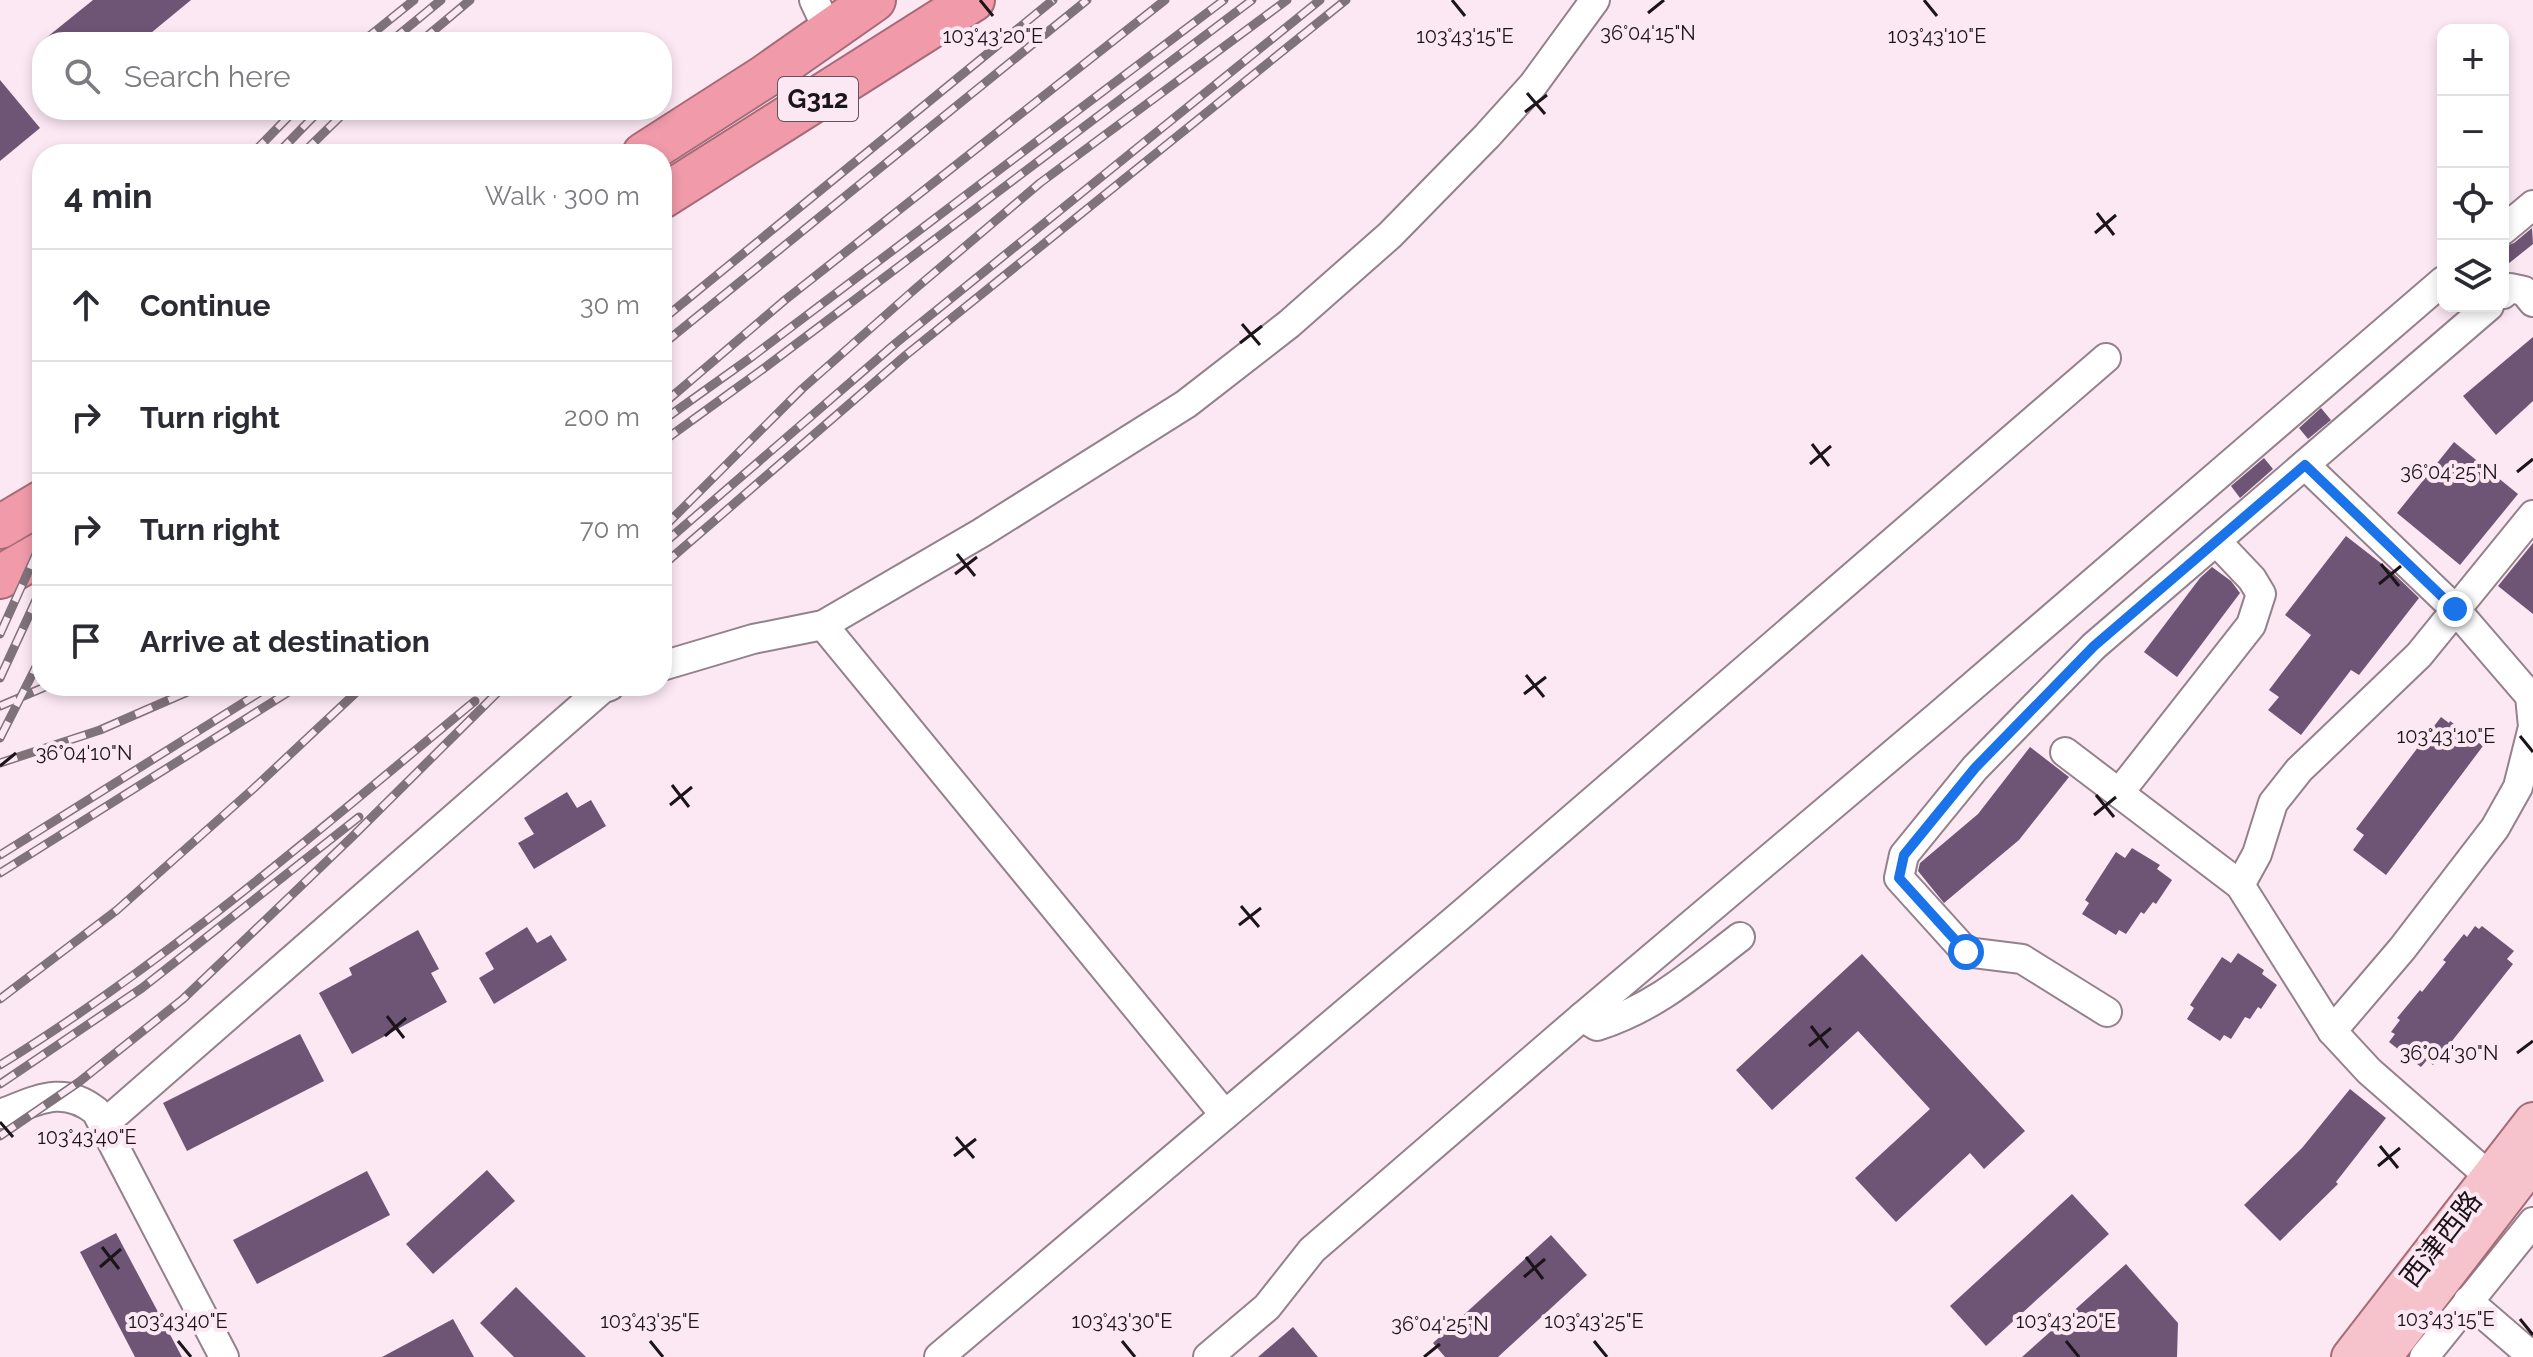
<!DOCTYPE html>
<meta charset="utf-8">
<style>
:root{--surface:#fff;--page:#f7f7f7;--text:#2b2b33;--muted:#7c7c81;--line:#e1e1e2}
body{margin:0;font-family:Raleway,"Noto Sans SC",sans-serif;background:var(--page);color:var(--text)}
.controls{position:absolute;right:24px;top:24px;display:grid;overflow:hidden;border-radius:16px;box-shadow:0 4px 12px #0003}
.controls button{width:72px;height:72px;display:grid;place-items:center;padding:0;border:0;border-bottom:2px solid var(--line);background:var(--surface);color:var(--text);font:40px sans-serif}
.stop{position:absolute;width:24px;height:24px;margin:-18px;border:6px solid #1a73e8;border-radius:50%;background:#fff}
.stop.end{background:#1a73e8;border-color:#fff;box-shadow:0 2px 8px #0008}
.list{margin:0;padding:0;list-style:none}
h2{display:flex;justify-content:space-between;align-items:center;height:104px;margin:0;padding:0 32px;font-size:34px}
h2 small{font-size:26px;font-weight:400;color:var(--muted)}
.list li{display:grid;grid-template-columns:52px 1fr auto;gap:24px;align-items:center;box-sizing:border-box;height:112px;padding:0 32px;border-top:2px solid var(--line)}
.list b{display:block;font-size:30px;white-space:nowrap}
.list em{font-size:26px;font-style:normal;color:var(--muted)}
.icon{flex:none;width:44px;height:44px;fill:none;stroke:currentColor;stroke-width:2;stroke-linecap:round;stroke-linejoin:round}
.map{position:relative;flex:none;width:2533px;height:1357px;overflow:hidden}
.search{position:absolute;background:var(--surface);box-shadow:0 4px 12px #0003;left:32px;top:32px;width:640px;height:88px;display:flex;align-items:center;gap:20px;box-sizing:border-box;padding:0 28px;border-radius:32px;color:var(--muted);font-size:30px}
.panel{position:absolute;background:var(--surface);box-shadow:0 4px 12px #0003;left:32px;top:144px;width:640px;height:552px;border-radius:32px}
.map>svg:first-child{display:block}
.building{fill:#6f5575}
.lines{fill:none;stroke-linecap:round;stroke-linejoin:round}
.minor-casing{stroke:#93818b;stroke-width:32}
.major-casing{stroke:#a56b77;stroke-width:40}
.highway-casing{stroke:#a56b77;stroke-width:46}
.minor{stroke:#fff;stroke-width:28}
.major{stroke:#f6c2cc;stroke-width:36}
.highway{stroke:#f09aaa;stroke-width:42}
.rail-casing{stroke:#7f7279;stroke-width:9}
.rail{stroke:#fce8f3;stroke-width:6;stroke-dasharray:18;stroke-linecap:butt}
.route{stroke:#1a73e8;stroke-width:10}
.ticks{fill:none;stroke:#1b1418;stroke-width:3}
.labels{text-anchor:middle;dominant-baseline:central;stroke-width:8;stroke-linejoin:round;paint-order:stroke}
.shield{fill:#fce8f3;stroke:#5e545a;stroke-width:2}
.shield-label{font-size:26px;font-weight:bold;fill:#1b1418}
.street-label{font-size:28px;fill:#1b1418;stroke:#fce8f3}
.ticks-label{font-size:20px;text-anchor:middle;fill:#1b1418;stroke:#fce8f3;stroke-width:8;stroke-linejoin:round;paint-order:stroke}
</style>
<div class="map">
<svg width="2533" height="1357" viewBox="0 0 2533 1357">
<rect width="100%" height="100%" fill="#fce8f3"/>
<g class="building">
<path d="M93,0h98l-51,42h-99z"/>
<path d="M0,80l40,48 -40,33z"/>
<path d="M2532,228l1,16 -30,24v-21l11,-4z"/>
<path d="M2533,337v64l-37,34 -33,-39z"/>
<path d="M2321,408l10,12 -23,19 -9,-11z"/>
<path d="M2454,442l64,52 -58,71 -63,-52z"/>
<path d="M2264,458l9,11 -33,29 -9,-12z"/>
<path d="M2346,536l45,35 28,27 -60,77 -8,-5 -50,65 -33,-25 11,-13 -10,-7 42,-55 -26,-20z"/>
<path d="M2533,543v71l-35,-28z"/>
<path d="M2212,567l19,14 9,12 -63,84 -33,-25 56,-74z"/>
<path d="M2441,717l8,6 1,-2 33,25 -97,129 -33,-25 11,-15 -8,-6z"/>
<path d="M2030,747l39,30 -50,63 -75,63 -26,-32 2,-8 58,-49z"/>
<path d="M567,792l10,16 14,-8 15,26 -72,43 -16,-26 16,-9 -10,-16z"/>
<path d="M2132,848l28,17 -3,4 15,11 -16,24 -3,-2 -9,12 -3,-2 -15,22 -7,-4 -3,5 -34,-21 7,-11 -4,-3 31,-48 9,6z"/>
<path d="M2475,926l4,3 3,-3 32,25 -7,8 6,5 -80,101 -6,-5 -6,7 -32,-25 6,-8 -4,-2 9,-12 -3,-2 23,-28 2,2 24,-30 -3,-2 21,-26 3,3z"/>
<path d="M527,927l10,16 14,-8 16,25 -73,44 -15,-26 15,-9 -9,-16z"/>
<path d="M418,930l21,39 -8,4 16,29 -95,52 -33,-61 33,-18 -3,-7z"/>
<path d="M2238,953l26,17 -2,4 15,11 -16,24 -3,-2 -8,12 -5,-2 -14,22 -7,-4 -4,6 -33,-22 7,-11 -4,-3 32,-48 9,6z"/>
<path d="M1862,954l163,177 -41,38 -14,-16 -74,69 -41,-44 75,-69 -72,-78 -86,79 -36,-40z"/>
<path d="M300,1034l24,47 -137,70 -24,-48z"/>
<path d="M2350,1089l36,29 -50,64 2,2 -58,57 -36,-36 58,-57z"/>
<path d="M487,1170l28,31 -82,73 -27,-30z"/>
<path d="M367,1171l23,44 -133,69 -24,-44z"/>
<path d="M2072,1194l37,40 -123,112 -36,-40z"/>
<path d="M116,1233l66,124h-47l-55,-105z"/>
<path d="M1551,1235l36,40 -89,82h-53l-12,-14z"/>
<path d="M2126,1264l52,59 -1,34h-155z"/>
<path d="M516,1287l70,70h-72l-34,-34z"/>
<path d="M453,1319l21,38h-92z"/>
<path d="M1293,1327l25,30h-60z"/>
</g>
<g class="lines">
<defs>
<g id="minor">
<path d="M814,0l15,32"/>
<path d="M2503,230l30,-25"/>
<path d="M2503,294l7,-6 14,3 9,11"/>
<path d="M2305,465l150,144 75,87 3,31 -15,60 -23,41 -93,121 -70,82"/>
<path d="M823,625l402,490"/>
<path d="M662,666l91,-27 70,-14 158,-92 205,-129 103,-80 101,-89 97,-99 46,-51 62,-85"/>
<path d="M2065,752l175,133 92,146 37,40 121,106"/>
<path d="M2119,793l132,-168 10,-31 -9,-15 -36,-38"/>
<path d="M2240,885l17,-31 16,-51 26,-33 120,-115 114,-140"/>
<path d="M2107,1012l-85,-53 -56,-7 -67,-74 5,-23 71,-87 119,-122 395,-340"/>
<path d="M1582,1017l15,9c59,-19 95,-52 143,-89"/>
<path d="M0,1114c36,-13 62,-30 96,-3l128,246"/>
<path d="M104,1124l498,-435 8,-3"/>
<path d="M2468,1301l65,56"/>
<path d="M939,1357l522,-442 645,-557"/>
<path d="M1208,1357l59,-50 45,-57 270,-233 355,-300 506,-436"/>
<path d="M2424,1357l109,-135"/>
</g>
<g id="major">
<path d="M2350,1357l183,-236"/>
<path d="M2383,1357l150,-195"/>
</g>
<g id="highway">
<path d="M644,154l120,-77 110,-77"/>
<path d="M662,197l311,-197"/>
<path d="M0,527l42,-25"/>
<path d="M0,577l42,-24"/>
</g>
</defs>
<use href="#minor" class="minor-casing"/>
<use href="#major" class="major-casing"/>
<use href="#highway" class="highway-casing"/>
<use href="#minor" class="minor"/>
<use href="#major" class="major"/>
<use href="#highway" class="highway"/>
<defs>
<g id="rail">
<path d="M362,42l52,-42"/>
<path d="M390,42l51,-42"/>
<path d="M420,42l50,-42"/>
<path d="M252,154l43,-44"/>
<path d="M277,154l43,-44"/>
<path d="M302,154l45,-44"/>
<path d="M662,320l391,-320"/>
<path d="M662,345l425,-345"/>
<path d="M662,405l123,-105 380,-300"/>
<path d="M662,421l91,-65 471,-356"/>
<path d="M662,442l101,-73 489,-369"/>
<path d="M662,529l140,-140 113,-100 125,-106 247,-183"/>
<path d="M662,545l234,-202 424,-343"/>
<path d="M662,566l244,-211 440,-355"/>
<path d="M0,634l42,-93"/>
<path d="M0,678l42,-91"/>
<path d="M0,706l47,-20"/>
<path d="M0,738l42,-83"/>
<path d="M0,763l100,-33 101,-44"/>
<path d="M0,855l270,-169"/>
<path d="M0,873l298,-187"/>
<path d="M0,999l117,-89 136,-121 110,-103"/>
<path d="M0,1065c170,-105 321,-237 475,-364"/>
<path d="M0,1084l142,-96 217,-171"/>
<path d="M0,1136l79,-54 104,-83 170,-163 151,-150"/>
</g>
</defs>
<use href="#rail" class="rail-casing"/>
<use href="#rail" class="rail"/>
</g>
<g class="lines">
<path class="route" d="M1966,952l-67,-74 5,-23 71,-87 119,-122 211,-181 150,144"/>
</g>
<path class="ticks" d="M980,0l13,16M1452,0l13,16M1924,0l13,16M1648,13l16,-13M1527,93l18,21M1525,112l22,-17M2097,213l17,22M2095,233l21,-18M1242,324l18,21M1240,343l22,-17M1812,444l17,22M1810,464l21,-18M2517,472l16,-13M957,554l18,22M2381,564l18,22M955,574l22,-17M2379,584l22,-18M1526,675l18,22M1524,694l22,-17M2520,736l13,16M0,766l16,-13M672,785l17,22M2096,795l18,22M670,805l22,-18M2094,815l22,-18M1241,906l18,21M1239,925l22,-17M387,1016l17,22M1811,1026l17,22M385,1036l21,-18M1809,1046l22,-18M2517,1053l16,-12M0,1122l13,15M956,1137l18,21M2380,1146l18,22M954,1156l22,-17M2378,1166l22,-18M102,1247l17,22M1526,1257l17,22M100,1267l21,-18M1524,1277l21,-18M2520,1319l13,16M178,1341l13,16M650,1341l13,16M1122,1341l13,16M1594,1341l13,16M2066,1341l13,16M1424,1357l16,-13"/>
<g class="labels">
<rect class="shield" x="778" y="77" width="80" height="44" rx="6"/>
<g class="shield-label">
<text x="818" y="99">G312</text>
</g>
<g class="street-label">
<text transform="translate(2441 1239) rotate(-52)">西津西路</text>
</g>
</g>
<g class="ticks-label">
<text x="1648" y="40">36°04'15"N</text>
<text x="993" y="43">103°43'20"E</text>
<text x="1465" y="43">103°43'15"E</text>
<text x="1937" y="43">103°43'10"E</text>
<text x="2449" y="479">36°04'25"N</text>
<text x="2446" y="743">103°43'10"E</text>
<text x="84" y="760">36°04'10"N</text>
<text x="2449" y="1060">36°04'30"N</text>
<text x="87" y="1144">103°43'40"E</text>
<text x="2446" y="1326">103°43'15"E</text>
<text x="178" y="1328">103°43'40"E</text>
<text x="650" y="1328">103°43'35"E</text>
<text x="1122" y="1328">103°43'30"E</text>
<text x="1594" y="1328">103°43'25"E</text>
<text x="2066" y="1328">103°43'20"E</text>
<text x="1440" y="1331">36°04'25"N</text>
</g>
</svg>
<div class="controls">
<button>+</button>
<button>−</button>
<button><svg class="icon" aria-label="locate" viewBox="0 0 24 24"><circle cx="12" cy="12" r="6"/><path d="M12 2v4M12 18v4M2 12h4M18 12h4"/></svg></button>
<button><svg class="icon" aria-label="layers" viewBox="0 0 24 24"><path d="M12 4l9 5-9 5-9-5zM3 14l9 5 9-5"/></svg></button>
</div>
<div class="stop" style="left:1966px;top:952px"></div>
<div class="stop end" style="left:2455px;top:609px"></div>
<div class="search"><svg class="icon" aria-label="search" viewBox="0 0 24 24"><circle cx="10" cy="10" r="6"/><path d="M15 15l6 6"/></svg>Search here</div>
<section class="panel">
<h2>4 min<small>Walk · 300 m</small></h2>
<ul class="list">
<li><svg class="icon" aria-label="ahead" viewBox="0 0 24 24"><path d="M12 20V5M6 11l6-6 6 6"/></svg><div><b>Continue</b></div><em>30 m</em></li>
<li><svg class="icon" aria-label="right" viewBox="0 0 24 24"><path d="M7 20v-9h11M14 6l5 5-5 5"/></svg><div><b>Turn right</b></div><em>200 m</em></li>
<li><svg class="icon" aria-label="right" viewBox="0 0 24 24"><path d="M7 20v-9h11M14 6l5 5-5 5"/></svg><div><b>Turn right</b></div><em>70 m</em></li>
<li><svg class="icon" aria-label="arrive" viewBox="0 0 24 24"><path d="M6 21V4h12l-3 4 3 4H6"/></svg><div><b>Arrive at destination</b></div></li>
</ul>
</section>
</div>
